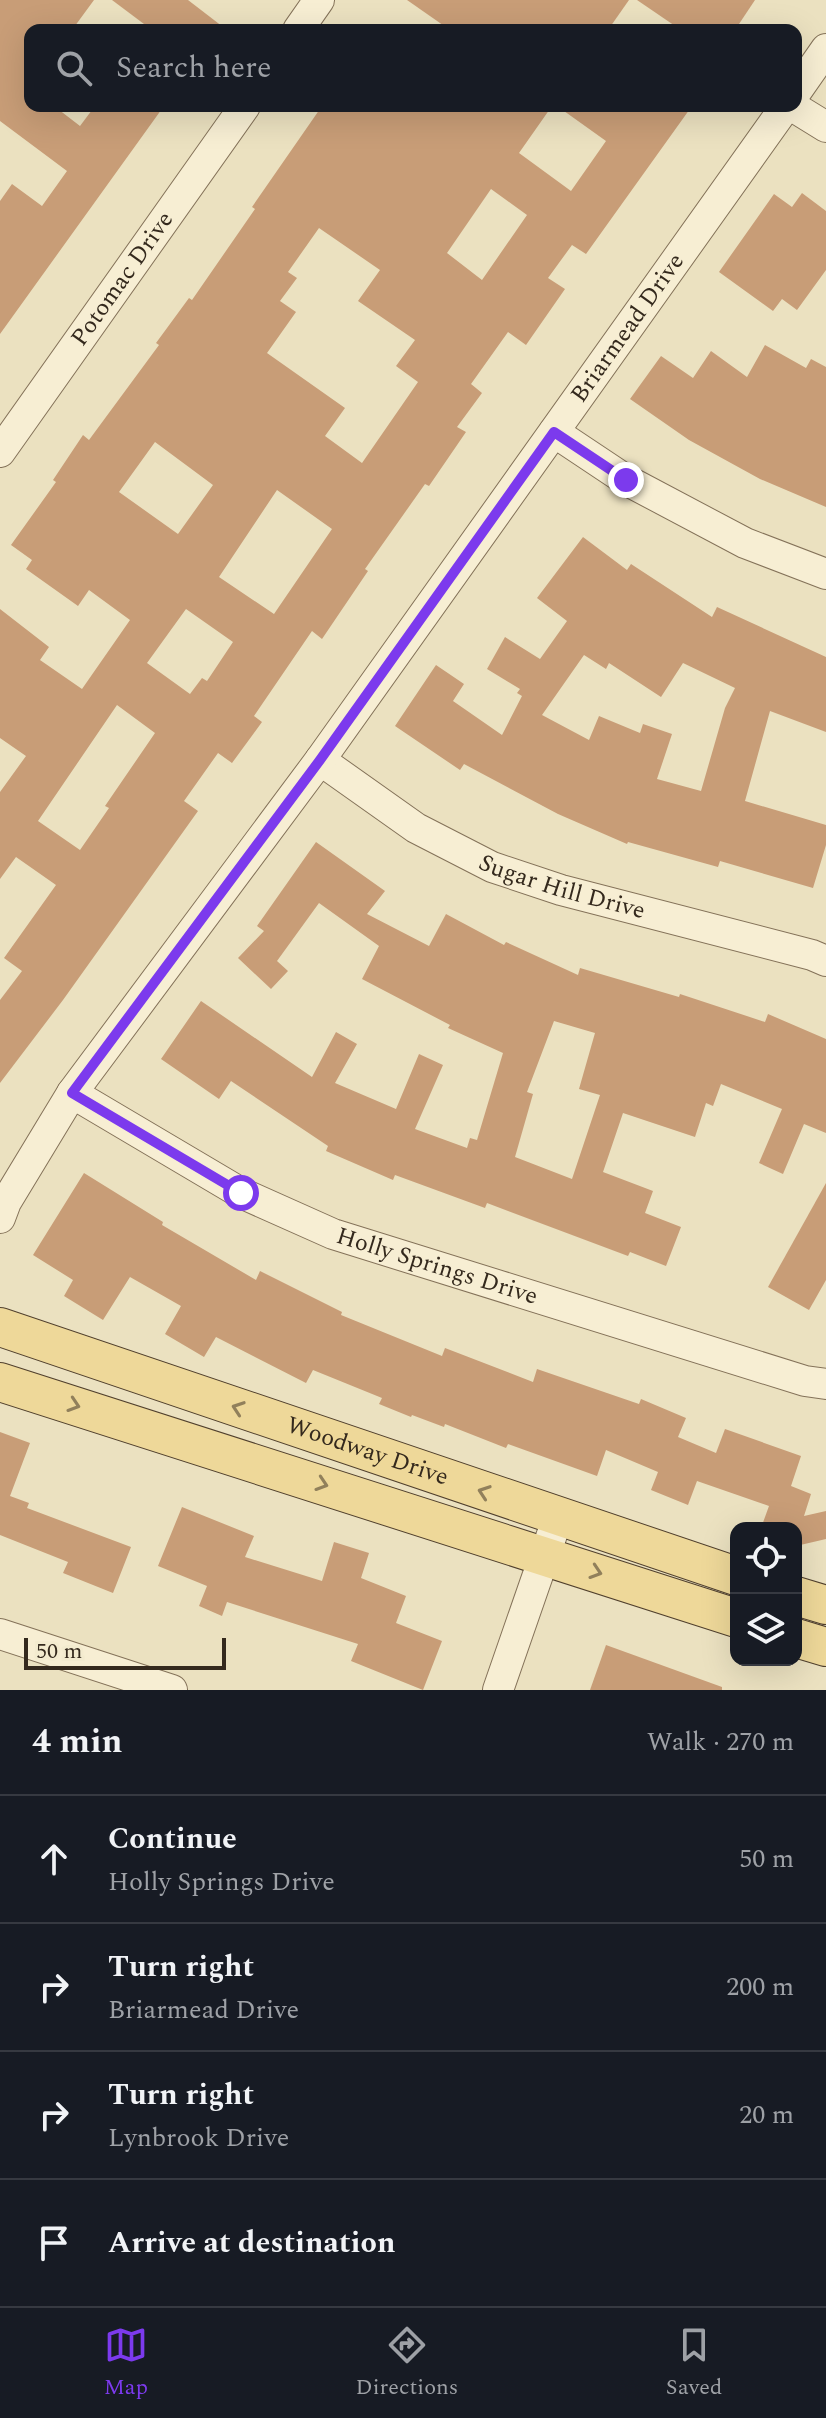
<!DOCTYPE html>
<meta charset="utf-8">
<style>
:root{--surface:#171b24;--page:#242831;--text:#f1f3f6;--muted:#9ea1a6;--line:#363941;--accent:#7c3aed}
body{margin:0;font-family:Spectral,serif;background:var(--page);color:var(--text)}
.controls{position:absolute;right:24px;bottom:24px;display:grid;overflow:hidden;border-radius:16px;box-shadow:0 8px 32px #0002}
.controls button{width:72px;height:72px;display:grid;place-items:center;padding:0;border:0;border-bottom:2px solid var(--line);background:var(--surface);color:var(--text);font:40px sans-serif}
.scale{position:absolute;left:24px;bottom:20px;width:202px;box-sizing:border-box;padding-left:8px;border:4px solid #34291d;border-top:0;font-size:22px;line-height:28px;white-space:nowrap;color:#34291d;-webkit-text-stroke:6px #f3ebcf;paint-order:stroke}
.stop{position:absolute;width:24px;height:24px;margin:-18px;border:6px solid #7c3aed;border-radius:50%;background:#fff}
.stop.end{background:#7c3aed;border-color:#fff;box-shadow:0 2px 8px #0008}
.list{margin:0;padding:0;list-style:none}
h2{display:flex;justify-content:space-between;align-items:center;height:104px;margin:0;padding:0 32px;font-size:34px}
h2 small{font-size:26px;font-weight:400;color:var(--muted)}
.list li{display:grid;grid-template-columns:52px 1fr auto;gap:24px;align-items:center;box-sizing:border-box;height:128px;padding:0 32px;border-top:2px solid var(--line)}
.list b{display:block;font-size:30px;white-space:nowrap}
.list p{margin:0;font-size:26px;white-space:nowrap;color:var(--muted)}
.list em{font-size:26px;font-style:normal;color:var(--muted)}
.icon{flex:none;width:44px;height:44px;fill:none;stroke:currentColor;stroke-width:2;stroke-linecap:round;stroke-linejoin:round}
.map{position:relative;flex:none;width:826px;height:1690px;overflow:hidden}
.search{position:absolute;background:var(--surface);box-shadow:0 8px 32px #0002;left:24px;right:24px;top:24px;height:88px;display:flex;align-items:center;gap:20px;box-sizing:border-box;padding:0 28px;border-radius:16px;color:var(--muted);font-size:30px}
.sheet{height:616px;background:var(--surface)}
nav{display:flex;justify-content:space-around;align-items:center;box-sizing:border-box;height:112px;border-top:2px solid var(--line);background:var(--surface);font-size:22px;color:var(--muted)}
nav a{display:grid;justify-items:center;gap:4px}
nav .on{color:var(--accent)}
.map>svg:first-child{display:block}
.building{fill:#c89d77;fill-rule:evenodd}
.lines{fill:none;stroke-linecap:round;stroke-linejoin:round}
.minor-casing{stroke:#847259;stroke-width:32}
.major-casing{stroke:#51402d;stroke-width:40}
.minor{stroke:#f7eed3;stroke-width:30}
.major{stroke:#eed899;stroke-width:38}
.oneway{stroke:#91805b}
.route{stroke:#7c3aed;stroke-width:10}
.labels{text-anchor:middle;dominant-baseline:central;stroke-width:8;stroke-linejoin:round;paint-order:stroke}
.street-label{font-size:24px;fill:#34291d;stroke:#f3ebcf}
</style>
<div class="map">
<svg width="826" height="1690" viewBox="0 0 826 1690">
<rect width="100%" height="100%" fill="#ebe1c0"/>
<g class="building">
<path d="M0,0h94l-22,30h-42v76h24l26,20 15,-20h69l-164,228v-133l12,-17 30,22 25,-35 -67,-50z"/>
<path d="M112,0h76l39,30h-75z"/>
<path d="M407,0h222l-21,30h-158z"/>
<path d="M637,0h118l-20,30h-54z"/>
<path d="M322,106h230l-33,47 52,38 35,-50 -49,-35h135l-106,148 -14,-9 -24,33 17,11 -39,56 -18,-13 -37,52 11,9 -25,34 9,5 -37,54 -4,-2 -60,85 3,2 -46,68 -10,-8 -58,85 8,6 -30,41 -14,-10 -34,48 14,10 -135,189 -63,83v-83l22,-29 -18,-13 52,-73 -40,-28 -16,22v-87l26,-36 -26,-18v-129l49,38 -9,13 42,29 48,-69 -41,-30 -11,16 -52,-37 6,-9 -21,-15 45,-63 -3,-2 30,-45 6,5 70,-95 -3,-2 33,-45 3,2 63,-91 -3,-2zM491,189l36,26 -45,65 -35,-27zM319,228l61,42 -22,31 57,39 -19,26 22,16 -56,81 -37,-27 20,-28 -78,-55 29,-41 -16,-11 17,-23 -9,-6zM155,442l58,43 -35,49 -59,-42zM277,490l55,39 -58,85 -55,-37zM186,609l47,33 -26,39 -5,-3 -12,16 -43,-31zM117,705l38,28 -50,73 4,2 -29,42 -42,-29z"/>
<path d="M802,193l24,18v59l-29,40 -15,-11 -9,12 -54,-39 55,-78 18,13z"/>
<path d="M765,345l41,23 5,-9 15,8v140l-66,-28 -71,-39 -59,-41 31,-43 32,22 18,-27 36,26z"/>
<path d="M583,537l44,33 4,-6 81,53 5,-10 109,50v75l-56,-21 -25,90 81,24v20l-13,43 -93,-27 -2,6 -90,-25 -1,2 -69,-30 -94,-50 -4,6 -65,-44 41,-61 28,19 -11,17 49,34 20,-39 -5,-3 3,-4 -33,-20 18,-32 35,22 27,-38 -30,-23zM584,655l22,14 3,-6 52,34 22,-34 52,25 -10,20 -24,83 -44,-12 15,-45 -29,-10 -3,9 -41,-17 -10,24 -47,-25z"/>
<path d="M316,842l69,49 -18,23 62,32 17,-32 58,31 2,-3 72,33 2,-7 99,29 1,-3 85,28 3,-8 58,25v94l-22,-9 -21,50 -24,-11 23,-54 -61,-25 -8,22 -7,-3 -11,34 -72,-24 -20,59 50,19 -8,22 36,14 -15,39 -36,-14 -2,4 -141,-53 -2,5 -90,-33 -2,5 -67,-29 2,-5 -97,-65 -12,18 -58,-40 40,-58 111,76 24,-45 21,12 -22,39 61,26 23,-55 24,11 -28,64 52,19 3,-10 7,2 26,-87 -55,-25 2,-3 -88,-46 17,-33 -60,-43 -42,58 11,10 -17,18 -33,-31 26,-27 -7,-5zM554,1021l41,12 -16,56 21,6 -28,84 -57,-22 18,-63 -6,-2z"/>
<path d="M84,1173l79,49 -1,3 94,55 4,-9 82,41 -1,3 101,41 3,-8 88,34 4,-13 102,35 2,-5 45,19 -8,19 38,16 9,-24 76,27 -10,30 20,8 -7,22 22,-5v28l-30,7v-18h-35l8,-22 -72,-25 -9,24 -37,-15 7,-18 -52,-22 -9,26 -89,-32 -2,4 -61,-24 -1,3 -32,-12 -1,2 -32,-13 3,-6 -69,-28 -7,13 -90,-46 -12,20 -39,-23 16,-28 -51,-29 -27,43 -39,-24 9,-16 -40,-25z"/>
<path d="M826,1183v97l-17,30 -41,-23z"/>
<path d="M0,1432l30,11 -20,53 19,7 -2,5 104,39 -18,46 -50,-20 5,-11 -68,-27z"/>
<path d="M182,1507l72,29 -9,21 77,24 12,-39 35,11 -8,25 45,18 -10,27 46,18 -19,49 -72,-29 7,-17 -131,-42 -5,14 -23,-10 8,-20 -49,-20z"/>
<path d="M606,1645l116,42v3h-132z"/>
</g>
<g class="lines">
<defs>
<g id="minor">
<path d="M298,30l21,-30"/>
<path d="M796,92l30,-43"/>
<path d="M792,106l34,21"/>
<path d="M554,432l72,48 119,63 81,31"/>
<path id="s1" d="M0,452l245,-346"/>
<path id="s2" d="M320,760l96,68 76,39 69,23 251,65 14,6"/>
<path id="s3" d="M72,1093l169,100 92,41 472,147 21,3"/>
<path id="s4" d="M0,1218l6,-16 66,-109 248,-333 466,-654"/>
<path d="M0,1634l172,56"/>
<path d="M498,1690l60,-173"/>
</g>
<g id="major">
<path id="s5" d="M0,1327l736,249"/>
<path d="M0,1382l736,236"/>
<path d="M796,1596l30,9"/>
<path d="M796,1638l30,9"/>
</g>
</defs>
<use href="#minor" class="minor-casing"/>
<use href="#major" class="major-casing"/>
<use href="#minor" class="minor"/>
<use href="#major" class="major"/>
</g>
<defs><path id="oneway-chevron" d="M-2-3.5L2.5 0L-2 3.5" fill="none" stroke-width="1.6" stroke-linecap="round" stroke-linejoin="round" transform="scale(2)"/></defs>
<g class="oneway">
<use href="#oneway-chevron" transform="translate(74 1405) rotate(18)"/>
<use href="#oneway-chevron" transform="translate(238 1408) rotate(-161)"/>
<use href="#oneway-chevron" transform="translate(322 1484) rotate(18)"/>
<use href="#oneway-chevron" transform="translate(484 1492) rotate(-161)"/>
<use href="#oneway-chevron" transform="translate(596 1572) rotate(18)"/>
</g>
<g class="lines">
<path class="route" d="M241,1193l-169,-100 248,-333 234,-328 72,48"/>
</g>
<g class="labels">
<g class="street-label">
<text stroke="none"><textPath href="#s1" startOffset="212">Potomac Drive</textPath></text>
<text stroke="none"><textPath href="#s4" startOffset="1090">Briarmead Drive</textPath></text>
<text stroke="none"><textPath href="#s2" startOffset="276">Sugar Hill Drive</textPath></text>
<text stroke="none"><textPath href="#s3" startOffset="406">Holly Springs Drive</textPath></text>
<text stroke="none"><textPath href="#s5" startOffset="388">Woodway Drive</textPath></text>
</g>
</g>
</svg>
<div class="controls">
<button><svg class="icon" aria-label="locate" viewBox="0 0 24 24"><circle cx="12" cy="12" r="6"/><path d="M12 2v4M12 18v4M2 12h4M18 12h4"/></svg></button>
<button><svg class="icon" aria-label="layers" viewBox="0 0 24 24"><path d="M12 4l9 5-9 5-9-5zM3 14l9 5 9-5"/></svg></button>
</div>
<div class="scale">50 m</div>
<div class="stop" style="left:241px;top:1193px"></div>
<div class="stop end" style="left:626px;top:480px"></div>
<div class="search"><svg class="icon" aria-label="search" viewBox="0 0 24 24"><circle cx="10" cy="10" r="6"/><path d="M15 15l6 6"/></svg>Search here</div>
</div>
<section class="sheet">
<h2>4 min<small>Walk · 270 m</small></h2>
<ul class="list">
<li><svg class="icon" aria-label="ahead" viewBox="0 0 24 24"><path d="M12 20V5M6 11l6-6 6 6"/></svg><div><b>Continue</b><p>Holly Springs Drive</p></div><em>50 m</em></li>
<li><svg class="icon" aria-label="right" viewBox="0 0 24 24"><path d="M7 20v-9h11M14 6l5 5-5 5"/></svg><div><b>Turn right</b><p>Briarmead Drive</p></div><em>200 m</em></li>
<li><svg class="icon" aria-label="right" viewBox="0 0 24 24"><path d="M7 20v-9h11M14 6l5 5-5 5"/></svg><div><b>Turn right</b><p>Lynbrook Drive</p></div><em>20 m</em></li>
<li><svg class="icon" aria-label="arrive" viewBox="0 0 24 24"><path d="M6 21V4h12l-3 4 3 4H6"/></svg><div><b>Arrive at destination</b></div></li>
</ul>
</section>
<nav>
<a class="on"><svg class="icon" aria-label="map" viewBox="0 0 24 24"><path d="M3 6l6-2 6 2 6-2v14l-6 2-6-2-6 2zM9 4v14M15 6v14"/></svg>Map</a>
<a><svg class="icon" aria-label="directions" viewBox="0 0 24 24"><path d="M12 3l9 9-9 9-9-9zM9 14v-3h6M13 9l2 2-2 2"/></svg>Directions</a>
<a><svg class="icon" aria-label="saved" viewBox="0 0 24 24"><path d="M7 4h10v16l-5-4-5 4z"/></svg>Saved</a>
</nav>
